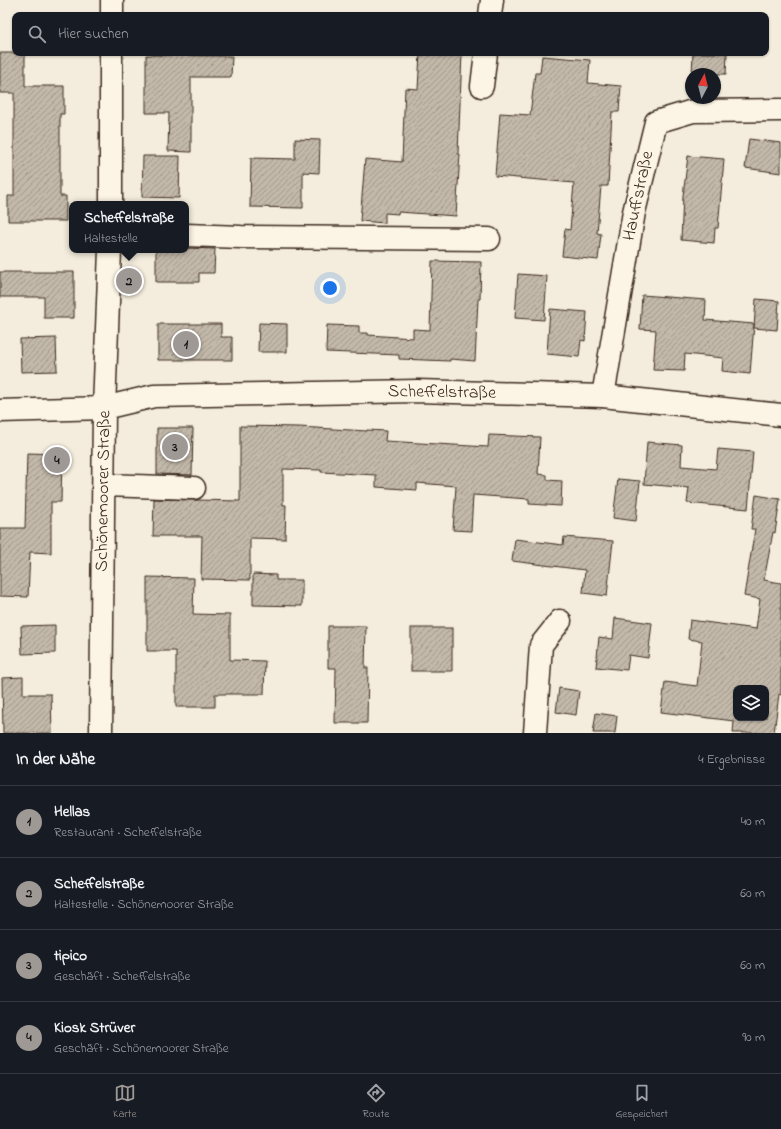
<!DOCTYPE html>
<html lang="de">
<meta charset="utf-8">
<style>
:root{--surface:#171b24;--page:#20242c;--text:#f1f3f6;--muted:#9ea1a6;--line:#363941;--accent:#9f9995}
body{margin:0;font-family:"Indie Flower",sans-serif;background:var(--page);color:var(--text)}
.controls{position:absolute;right:12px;bottom:12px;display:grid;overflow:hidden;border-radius:8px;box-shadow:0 1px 3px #0004}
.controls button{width:36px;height:36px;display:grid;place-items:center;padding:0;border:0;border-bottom:1px solid var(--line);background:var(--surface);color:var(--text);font:20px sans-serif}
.compass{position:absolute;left:685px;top:68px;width:36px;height:36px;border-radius:50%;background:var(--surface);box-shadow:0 1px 3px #0004;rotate:7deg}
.you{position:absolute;left:330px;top:288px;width:14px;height:14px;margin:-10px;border:3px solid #fff;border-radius:50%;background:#1a73e8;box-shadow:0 0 0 6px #1a73e833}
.badge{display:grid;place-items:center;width:26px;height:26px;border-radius:50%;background:var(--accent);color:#111;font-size:13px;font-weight:700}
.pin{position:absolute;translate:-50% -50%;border:2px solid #fff;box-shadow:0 1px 4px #0006}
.popup{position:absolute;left:69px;top:201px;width:120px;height:52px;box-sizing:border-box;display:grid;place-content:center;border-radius:8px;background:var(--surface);filter:drop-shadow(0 1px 3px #0005);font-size:13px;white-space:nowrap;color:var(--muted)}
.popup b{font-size:15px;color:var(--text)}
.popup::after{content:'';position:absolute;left:50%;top:100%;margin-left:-8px;border:8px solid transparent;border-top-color:var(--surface)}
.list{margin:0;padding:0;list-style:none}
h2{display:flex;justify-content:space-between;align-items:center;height:52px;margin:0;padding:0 16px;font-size:17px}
h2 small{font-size:13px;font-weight:400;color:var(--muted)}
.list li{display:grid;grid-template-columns:26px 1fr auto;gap:12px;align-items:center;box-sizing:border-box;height:72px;padding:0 16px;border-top:1px solid var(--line)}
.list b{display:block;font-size:15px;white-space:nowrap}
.list p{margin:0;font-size:13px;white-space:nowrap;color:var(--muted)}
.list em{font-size:13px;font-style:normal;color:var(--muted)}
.icon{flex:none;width:22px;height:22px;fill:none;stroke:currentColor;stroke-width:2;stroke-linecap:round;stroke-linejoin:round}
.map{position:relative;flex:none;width:781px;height:733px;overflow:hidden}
.search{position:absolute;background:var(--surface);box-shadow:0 1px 3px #0004;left:12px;right:12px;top:12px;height:44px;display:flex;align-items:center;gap:10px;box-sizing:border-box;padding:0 14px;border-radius:8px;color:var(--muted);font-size:15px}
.sheet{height:340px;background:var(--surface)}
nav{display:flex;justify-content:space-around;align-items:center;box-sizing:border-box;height:56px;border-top:1px solid var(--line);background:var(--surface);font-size:11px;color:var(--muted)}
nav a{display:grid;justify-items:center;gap:2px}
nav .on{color:var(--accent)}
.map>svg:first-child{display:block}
.building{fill:url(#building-hatch);stroke:#3b2a1e;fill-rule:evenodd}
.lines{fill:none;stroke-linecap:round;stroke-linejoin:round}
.minor-casing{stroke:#3b2a1e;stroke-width:25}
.minor{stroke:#fcf5e5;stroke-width:22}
.labels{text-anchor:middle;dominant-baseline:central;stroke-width:4;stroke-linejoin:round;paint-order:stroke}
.street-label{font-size:18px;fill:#3b2a1e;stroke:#fcf5e5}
</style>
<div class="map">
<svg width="781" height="733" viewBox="0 0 781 733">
<defs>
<pattern id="building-hatch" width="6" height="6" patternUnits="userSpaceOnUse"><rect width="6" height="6" fill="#c3b9aa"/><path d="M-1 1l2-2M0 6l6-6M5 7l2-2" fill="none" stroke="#a0978a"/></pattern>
</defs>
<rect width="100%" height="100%" fill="#f4eddd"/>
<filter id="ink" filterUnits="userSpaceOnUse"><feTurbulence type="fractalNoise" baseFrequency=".025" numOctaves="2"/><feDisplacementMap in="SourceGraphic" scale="8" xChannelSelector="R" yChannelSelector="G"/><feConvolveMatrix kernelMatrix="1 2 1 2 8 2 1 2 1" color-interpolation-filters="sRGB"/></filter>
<g filter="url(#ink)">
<g class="building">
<path d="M0,53h25v33h39v28h-4v82h6v25h-58v-25h6v-103h-14z"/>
<path d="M420,53h42l-4,101h2l-4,62 -58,-4v2l-13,-1v10l-25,-2 5,-62 37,3 3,-74 13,1z"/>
<path d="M693,53h34l-1,21h-34z"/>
<path d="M146,55l86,1 -1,21h-40v75l-23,-1 1,-38h-23z"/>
<path d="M542,56l48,4 -2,23 33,3 -2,26h-7l-4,74h-7l-4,47 4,1 -3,26 -36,-4 3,-27 5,1 4,-47 -79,-7 5,-63 30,2 5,-42h5z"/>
<path d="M295,139l25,1 -1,33 -16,-1v36l-53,-1 1,-49 44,1z"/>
<path d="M749,139l32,4v30l-36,-5z"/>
<path d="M143,156h37l-1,42 -37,-1z"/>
<path d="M688,156l36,3 -6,69h-3l-1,15 -33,-3 2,-44z"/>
<path d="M186,248l29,1 -1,24h-15v9h-43v-32h30z"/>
<path d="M432,261l49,1 -1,37h-2l-3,62 -25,-2v2l-51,-2v-4l-73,-3 1,-27 32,1v7h9v2l45,3v-9l17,1z"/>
<path d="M0,272h74v46h-30v-21h-44z"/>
<path d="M518,274l29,2 -3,44 -29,-2z"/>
<path d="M642,295l64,5 -1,20 49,4 -4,50 -28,-3 1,-13 -38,-4 -1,17 -31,-1 3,-40 -16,-1z"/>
<path d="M756,299l23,2 -2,29 -23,-2z"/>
<path d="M550,309l37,3 -2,29 -4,-1 -2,17 -32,-3z"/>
<path d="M259,323l28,1v28h-29z"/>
<path d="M158,324h63v13h11v23h-74z"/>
<path d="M56,338l1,33 -36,1 -1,-33z"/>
<path d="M240,426l59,1 68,4v-1l19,1 -1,10 103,6 1,-12 51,2 -2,37 9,1v5l15,1 -1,25 -32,-2v-5l-56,-4 -2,36 -18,-1 3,-44 -39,-3v7l-41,-3v-12l-55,-3v-2l-38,-1v36h3l-1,34 -35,-1v42l-49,-1 1,-43h-49l1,-37 86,2z"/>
<path d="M157,428h36l-1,47 -35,-1z"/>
<path d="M647,442l35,3 -1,21 35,3 2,-20 35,3 -5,57 -61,-6 2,-15 -45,-4z"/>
<path d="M27,453l35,1 -1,48h-10v51l-21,-1 -2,45 -28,-1v-68h25z"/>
<path d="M618,479l22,2 -4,40 -23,-3z"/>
<path d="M756,495l24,4 -5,34 -2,-1 -9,48 17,3v112l-2,-1 -5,39h-41l1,-12 -73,-9 4,-30 32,4 5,-45 -14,-2 2,-19 66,9 4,-30 -16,-3 11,-67h-4zM736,688h30v30h-30z"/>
<path d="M564,537l49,4 -6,55 -24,-3 2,-23 -73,-9 3,-22 48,6z"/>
<path d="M253,574l23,1v5h26v26l-49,-1z"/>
<path d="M147,577l47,1 -1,36 37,1v45l35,1 -1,33h-49v13h-39v-56h-29z"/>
<path d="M615,618l37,5 -4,35 -19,-3 -2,15 -31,-3 3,-30 14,2z"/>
<path d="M55,625v28l-33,1 -1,-28z"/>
<path d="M328,626h38l-1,42h3l-1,55h-32l1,-55h-8z"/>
<rect x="411" y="628" width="41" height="43"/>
<path d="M23,677v17h28l1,39h-49l-1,-55z"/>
<path d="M559,688l20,3 -3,24 -20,-3z"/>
<path d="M596,713l21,3 -2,17h-22z"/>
</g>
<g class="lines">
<defs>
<g id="minor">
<path d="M112,15v-15"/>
<path d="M490,15l2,-15"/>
<path d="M482,86l4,-33"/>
<path d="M111,204v-151"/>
<path d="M186,235l55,2 248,2"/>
<path d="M603,396l31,-184 22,-90 37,-11 88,-1"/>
<path d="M0,411l104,-3 50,-12 263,-5 186,5 178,19"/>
<path d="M104,485l90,3"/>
<path d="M101,733l3,-325 6,-158"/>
<path d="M535,733l6,-88 19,-24"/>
</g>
</defs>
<use href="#minor" class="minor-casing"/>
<use href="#minor" class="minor"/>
</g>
</g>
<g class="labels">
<g class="street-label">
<text transform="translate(639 196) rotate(-78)">Hauffstraße</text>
<text transform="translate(442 393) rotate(1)">Scheffelstraße</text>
<text transform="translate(104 491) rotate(-89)">Schönemoorer Straße</text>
</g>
</g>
</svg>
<div class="controls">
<button><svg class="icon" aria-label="layers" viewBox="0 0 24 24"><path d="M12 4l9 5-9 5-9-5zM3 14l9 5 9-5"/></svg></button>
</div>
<svg class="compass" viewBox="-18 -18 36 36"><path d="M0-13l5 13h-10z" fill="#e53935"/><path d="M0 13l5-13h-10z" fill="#9ea1a6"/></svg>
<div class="you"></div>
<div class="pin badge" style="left:186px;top:344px">1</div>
<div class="pin badge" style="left:129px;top:281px">2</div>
<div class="popup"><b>Scheffelstraße</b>Haltestelle</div>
<div class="pin badge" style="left:175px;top:447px">3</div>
<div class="pin badge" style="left:57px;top:460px">4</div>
<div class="search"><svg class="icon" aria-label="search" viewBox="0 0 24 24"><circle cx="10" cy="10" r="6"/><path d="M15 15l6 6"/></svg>Hier suchen</div>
</div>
<section class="sheet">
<h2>In der Nähe<small>4 Ergebnisse</small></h2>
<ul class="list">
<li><span class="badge">1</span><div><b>Hellas</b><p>Restaurant · Scheffelstraße</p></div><em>40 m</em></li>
<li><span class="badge">2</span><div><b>Scheffelstraße</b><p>Haltestelle · Schönemoorer Straße</p></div><em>60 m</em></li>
<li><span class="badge">3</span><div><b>tipico</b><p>Geschäft · Scheffelstraße</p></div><em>60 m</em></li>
<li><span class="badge">4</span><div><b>Kiosk Strüver</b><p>Geschäft · Schönemoorer Straße</p></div><em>90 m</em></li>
</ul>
</section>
<nav>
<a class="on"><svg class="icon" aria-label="map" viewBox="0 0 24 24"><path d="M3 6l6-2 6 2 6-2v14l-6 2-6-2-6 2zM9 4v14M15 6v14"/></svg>Karte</a>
<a><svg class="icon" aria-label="directions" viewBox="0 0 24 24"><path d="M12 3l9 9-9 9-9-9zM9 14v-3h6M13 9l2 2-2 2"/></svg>Route</a>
<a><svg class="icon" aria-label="saved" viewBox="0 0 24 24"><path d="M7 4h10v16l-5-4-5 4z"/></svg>Gespeichert</a>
</nav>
